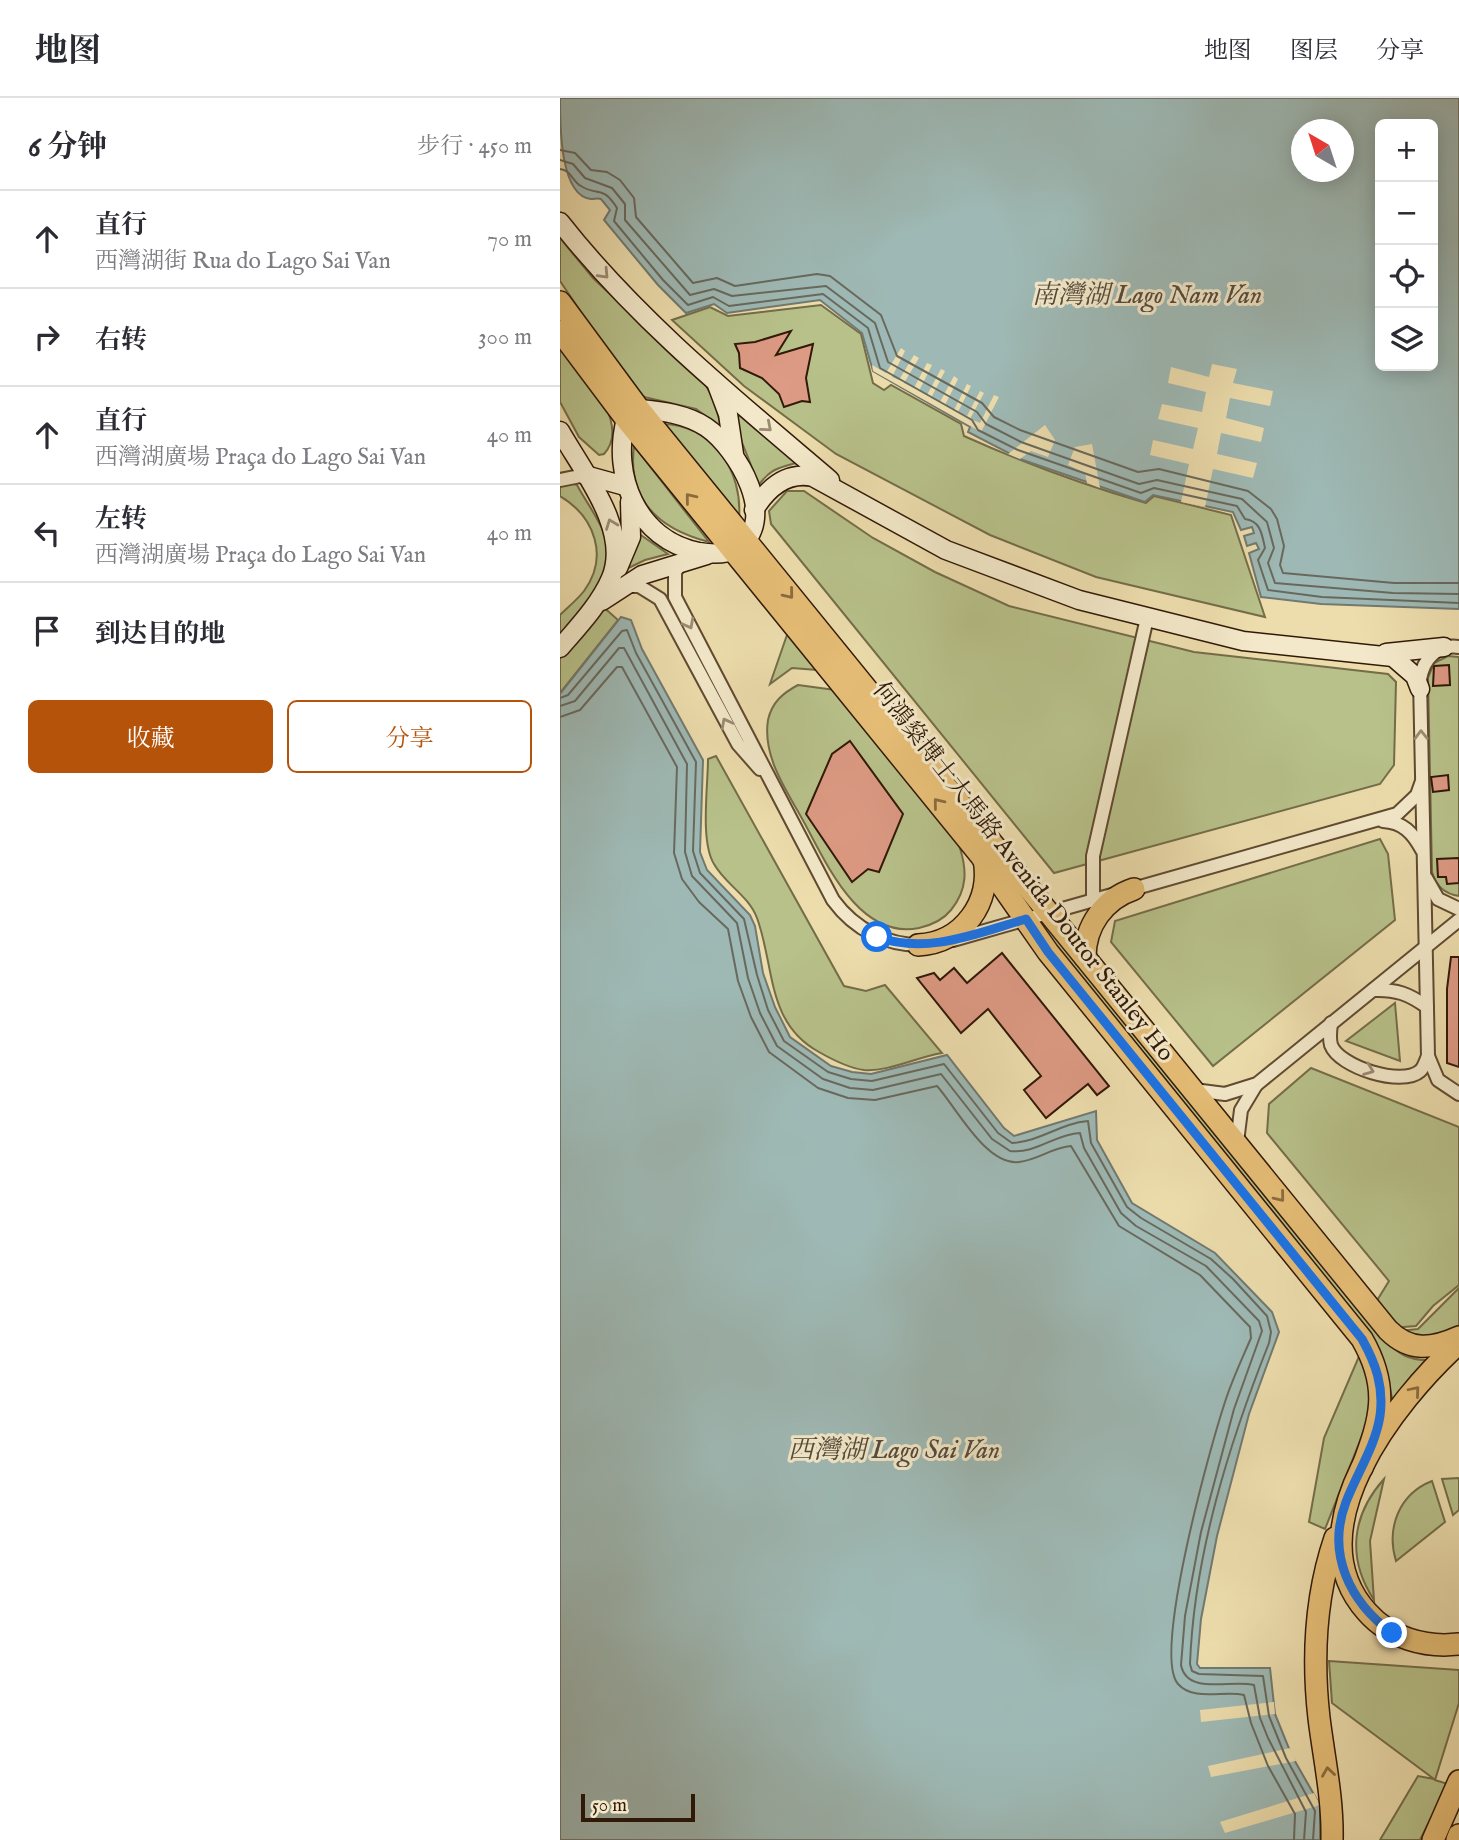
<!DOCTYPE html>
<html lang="zh">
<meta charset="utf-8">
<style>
:root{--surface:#fff;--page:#f2f2f3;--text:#2b2b33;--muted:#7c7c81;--line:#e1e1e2;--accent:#b45309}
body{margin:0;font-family:"IM FELL English","Noto Serif SC",serif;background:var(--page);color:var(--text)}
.controls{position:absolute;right:21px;top:21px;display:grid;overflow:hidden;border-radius:10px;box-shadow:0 4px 18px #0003}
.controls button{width:63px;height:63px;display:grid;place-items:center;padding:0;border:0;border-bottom:2px solid var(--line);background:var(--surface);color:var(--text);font:35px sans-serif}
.compass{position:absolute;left:731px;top:21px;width:63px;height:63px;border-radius:50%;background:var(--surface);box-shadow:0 4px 18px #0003;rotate:321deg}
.scale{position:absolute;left:21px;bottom:18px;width:114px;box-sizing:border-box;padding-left:7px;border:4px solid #311908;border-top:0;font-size:19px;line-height:24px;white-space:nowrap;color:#311908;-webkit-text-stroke:5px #f3e9ca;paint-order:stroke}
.stop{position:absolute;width:21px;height:21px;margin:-16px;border:5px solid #1a73e8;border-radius:50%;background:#fff}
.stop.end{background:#1a73e8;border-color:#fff;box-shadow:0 2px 7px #0008}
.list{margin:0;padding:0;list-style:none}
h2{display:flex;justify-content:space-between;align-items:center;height:91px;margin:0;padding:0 28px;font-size:30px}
h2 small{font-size:23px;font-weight:400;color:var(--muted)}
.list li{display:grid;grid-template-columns:46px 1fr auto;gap:21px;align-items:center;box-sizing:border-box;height:98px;padding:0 28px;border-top:2px solid var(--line)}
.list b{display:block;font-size:26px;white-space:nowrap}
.list p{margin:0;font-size:23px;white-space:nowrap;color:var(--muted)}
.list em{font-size:23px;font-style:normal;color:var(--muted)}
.actions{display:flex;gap:14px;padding:21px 28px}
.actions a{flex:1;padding:16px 0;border:2px solid var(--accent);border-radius:10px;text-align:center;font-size:24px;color:var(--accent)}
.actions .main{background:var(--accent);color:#fff}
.icon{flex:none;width:38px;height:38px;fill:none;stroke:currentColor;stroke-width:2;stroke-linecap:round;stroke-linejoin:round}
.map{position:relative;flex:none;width:899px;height:1742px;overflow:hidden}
header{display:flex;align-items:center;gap:42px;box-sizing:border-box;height:98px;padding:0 35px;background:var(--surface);border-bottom:2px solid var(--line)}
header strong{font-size:33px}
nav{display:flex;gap:38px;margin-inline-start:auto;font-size:24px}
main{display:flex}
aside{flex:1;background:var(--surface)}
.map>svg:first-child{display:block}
.green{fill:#b8c18a;stroke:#746d49;stroke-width:2}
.water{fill:#9eb9b5;stroke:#727970;stroke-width:2;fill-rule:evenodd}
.pier{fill:#edddad}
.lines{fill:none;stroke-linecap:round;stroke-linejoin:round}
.shore{stroke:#68695e;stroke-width:2}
.building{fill:#dd9a84;stroke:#311908;stroke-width:2}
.street-casing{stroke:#604a31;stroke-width:16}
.secondary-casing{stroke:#311908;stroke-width:21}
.primary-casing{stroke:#311908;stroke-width:24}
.street{stroke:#f3e9ca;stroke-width:12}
.secondary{stroke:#f3e9ca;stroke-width:18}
.primary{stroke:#e6be76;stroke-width:21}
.oneway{stroke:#9c8b73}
.oneway2{stroke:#8c6c3f}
.route{stroke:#1a73e8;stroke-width:9}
.labels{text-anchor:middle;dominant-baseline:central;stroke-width:6;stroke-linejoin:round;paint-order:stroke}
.street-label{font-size:24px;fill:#311908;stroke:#f3e9ca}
.water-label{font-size:26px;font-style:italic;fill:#52493c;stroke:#f3e9ca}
</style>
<header>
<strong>地图</strong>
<nav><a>地图</a><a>图层</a><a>分享</a></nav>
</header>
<main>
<aside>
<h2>6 分钟<small>步行 · 450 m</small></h2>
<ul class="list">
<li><svg class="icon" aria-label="ahead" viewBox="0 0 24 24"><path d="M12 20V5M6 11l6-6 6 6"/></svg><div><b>直行</b><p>西灣湖街 Rua do Lago Sai Van</p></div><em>70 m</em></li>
<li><svg class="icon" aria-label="right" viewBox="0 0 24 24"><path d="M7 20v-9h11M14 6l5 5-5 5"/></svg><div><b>右转</b></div><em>300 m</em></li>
<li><svg class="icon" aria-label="ahead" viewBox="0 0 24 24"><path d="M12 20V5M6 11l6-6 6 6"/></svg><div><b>直行</b><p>西灣湖廣場 Praça do Lago Sai Van</p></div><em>40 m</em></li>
<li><svg class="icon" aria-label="left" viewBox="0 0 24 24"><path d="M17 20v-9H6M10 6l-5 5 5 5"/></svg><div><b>左转</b><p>西灣湖廣場 Praça do Lago Sai Van</p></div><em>40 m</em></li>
<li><svg class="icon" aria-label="arrive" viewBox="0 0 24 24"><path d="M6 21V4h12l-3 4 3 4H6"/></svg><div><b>到达目的地</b></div></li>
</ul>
<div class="actions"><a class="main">收藏</a><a>分享</a></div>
</aside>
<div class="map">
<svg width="899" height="1742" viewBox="0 0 899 1742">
<rect width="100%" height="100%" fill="#edddad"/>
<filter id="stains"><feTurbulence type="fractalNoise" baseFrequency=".00286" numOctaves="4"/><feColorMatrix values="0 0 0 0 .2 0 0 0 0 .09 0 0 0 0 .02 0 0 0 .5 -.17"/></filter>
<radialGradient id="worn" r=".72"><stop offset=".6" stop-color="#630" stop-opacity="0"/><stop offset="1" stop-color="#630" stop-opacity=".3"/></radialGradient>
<g class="green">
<path d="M0,140l33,40 112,106 9,16 7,27 -25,-18 -52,-12 -20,-21 -64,-95z"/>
<path d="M261,207l40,29 12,49 11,7 7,-5 70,39 3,12c60,27 119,49 182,67l8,-7 77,19 34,102 -169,-40 -106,-42 -154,-81 -92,-68 -72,-66 38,-13 18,9z"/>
<path d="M0,243c19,26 73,82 44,113l-5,1 -20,-18 -19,-35z"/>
<path d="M174,311l66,53c-18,5 -30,6 -41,23l-24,-60z"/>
<path d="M102,326c51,1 81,47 77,95z"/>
<path d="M74,348l75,96c-50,-13 -82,-41 -75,-96z"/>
<path d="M9,384l8,3c9,17 23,35 29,53 12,38 -26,75 -46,102v-25c8,-8 17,-15 24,-24 25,-34 11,-74 -24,-95v-12z"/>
<path d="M227,393h17l69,47 62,34 74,34 185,46 194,22 8,8 -2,83 -14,19 -326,89 -283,-349 -2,-13z"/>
<path d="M78,435l30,21 -23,6 -27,13z"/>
<path d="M40,506l18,16 -58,73v-42z"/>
<path d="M228,534l30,38 -26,-2 -22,16z"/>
<path d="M888,558l11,1v239c-15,-2 -23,-10 -27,-24l-4,-194 6,-15z"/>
<path d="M238,587l37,5 124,155c8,24 9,44 -8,65 -8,10 -19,15 -32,18 -59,12 -92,-63 -114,-104 -17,-32 -43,-66 -37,-104 4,-18 15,-27 30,-35z"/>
<path d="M156,658l128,230 22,5 19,-6 57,68c-25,4 -54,19 -78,17 -16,-2 -31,-10 -45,-18 -53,-29 -44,-85 -62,-134 -8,-22 -32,-34 -43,-54 -14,-23 -6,-77 -6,-105z"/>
<path d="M820,741l8,15 7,66 -182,146 -102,-124 4,-21z"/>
<path d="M490,828l332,411c16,17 26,24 50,23l-39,42 -10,-41 -342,-434z"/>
<path d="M835,905l5,58 -54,-20z"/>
<path d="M751,970l148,59v158l-26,21 -17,20 -25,2 -18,-21 16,-26 -122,-148 2,-29z"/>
<path d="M899,1190v37c-20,14 -38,15 -60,6l19,-2z"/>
<path d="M800,1256l13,39 -2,20 -46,116 -16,-7 15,-84z"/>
<path d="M899,1380v32l-6,5 -11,-36z"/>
<path d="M824,1381l-14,62 4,59c-27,-41 -23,-84 10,-121z"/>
<path d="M872,1383l13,41 -49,39c-10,-33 3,-67 36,-80z"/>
<path d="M769,1563l130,9v33l-24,77 13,4 -28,56h-40l38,-64 16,3 -102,-76z"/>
</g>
<g class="water">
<path d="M0,0h899v511l-138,-5 -60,-7 -12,-44 10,-4 -3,-6 -9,3 -3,-10 10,-3 -2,-6 -11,3 -8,-18 -80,-17 -8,7 -125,-43 -52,-27 2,-5 -97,-56 -11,-38 -42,-33 -93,13 -13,-9 -28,9 -28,-28 -54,-65 6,-10 -9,-11c-3,-1 -6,0 -10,0 -31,-3 -31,-73 -31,-101zM820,26h53v242h-53zM741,32h42v42h-42z"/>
<path d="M61,519l10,3 11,29 61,111 -3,92 7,18 43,45 5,11 8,47 12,34 15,30 41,29 21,6 19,2 76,-19 57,73 10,8 82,-25 1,29 35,63 83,50 57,59 7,20 -30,82 -32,122 -16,83 -4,45 3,4h70l5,46 17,42 28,49v35h-760v-1146z"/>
</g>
<g class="pier">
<path d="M341,250l4,3 -13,26 7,3 15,-25 5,3 -15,25 10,5 13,-25 5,2 -13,26 8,4 14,-26 4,2 -14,27 9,4 14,-26 4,3 -13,26 9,5 13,-26 4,2 -13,26 9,4 13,-25 4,2 -14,26 10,4 14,-28 5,2 -18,35 -108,-61 -1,-6 14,8z"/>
<path d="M652,266l25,5 -4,14 40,8 -3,15 -40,-8 -4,20 38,10 -3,14 -40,-9 -4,21 40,9 -4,15 -40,-9 -8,38 -24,-5 8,-38 -39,-9 3,-15 40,9 5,-21 -40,-9 4,-15 40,8 4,-20 -38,-9 3,-16 38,10z"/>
<path d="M485,327l10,15 -7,17 -17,-6 -11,8 -12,-5z"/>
<path d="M532,346l8,44 -13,-5 -2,-10 -17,-8 7,-18z"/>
<path d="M714,1604l1,12 -74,8 -1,-12z"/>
<path d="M730,1650l6,13 -85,16 -3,-11z"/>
<path d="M754,1695l6,12 -95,28 -5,-11z"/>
</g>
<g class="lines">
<g class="shore">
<path d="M0,52l15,3 16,17 16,2 13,8 14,18 2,19 57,66 24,-5 18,8 82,-12 13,2 51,39 16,41 85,47 12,14 26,13 118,42 21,-3 89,22 23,18 6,10 7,27 -4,19 3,8 111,10h65"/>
<path d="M0,62l13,4 12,14 27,10 13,16v16l65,75 24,-6 18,7 94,-10 49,37 13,39 89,50 9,12 35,18 118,42 18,-4 85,19 25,23 7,26 -6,15 7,20 118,10 66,1"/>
<path d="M0,71c11,1 12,12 21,17 17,11 21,-2 36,22l-3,13 49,59 25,25 25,-8 16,9 94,-12 45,34 12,40 92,52 6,10 40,20 123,43 13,-5 83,18 8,13c16,2 17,16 20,29l-7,12 10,30 54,7 137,6"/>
<path d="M0,600l8,-3 54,-64 5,-1 9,23 60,109 -3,89 7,22 44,46 13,56 11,35 16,31 44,31 23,7 21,2 72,-17 54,69 14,10c27,-1 49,-20 76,-22l3,22 36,64 14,11 70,41 22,20 34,37 4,16 -2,11c-40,101 -75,212 -79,321l2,7 7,3 64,2 6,40 17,42 29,53 -2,29"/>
<path d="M0,608l15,-5 44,-53h5l63,116 -2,88 7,24 45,47 11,55 12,35 17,33 46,33 27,9 23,2 68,-16 51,65 18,12c26,3 45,-17 70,-18l4,15 37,65 15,13 70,40 53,55 3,10 -28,78 -33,123 -16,84 -4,49c6,31 51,14 73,20l6,33 8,20 38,74 -2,28"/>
<path d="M0,619l20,-7 37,-43h5l55,100 -3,86 8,26 17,23 29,27 10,52 13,36 18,35 49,36 30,10 27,2 62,-14c19,21 49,80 82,76 19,-2 34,-15 52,-16l48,80 81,49 50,52 1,11c-9,21 -19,42 -26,64 -14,42 -73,252 -47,282 16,18 46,6 66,11l7,28 17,43 27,48 -1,26"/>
</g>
</g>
<g class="building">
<path d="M231,233l-15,24 37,-11 -7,34 4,24 -8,-1 -18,6 -5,-13 -17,-16 -22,-10 -1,-15 -4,-9 20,-2z"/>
<path d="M889,567l1,20 -17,1 1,-20z"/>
<path d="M290,643l53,73 -24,58 -11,-3 -16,13 -46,-68 26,-60z"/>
<path d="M888,677l1,15 -16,2 -2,-15z"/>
<path d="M899,760v25l-12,1 -1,-7h-8l-1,-18z"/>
<path d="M442,855l107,133 -12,9 -9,-11 -42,34 -22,-28 17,-14 -53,-67 -27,24 -44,-55 17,-5 6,7 14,-12 13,15z"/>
<path d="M891,859h8v110l-12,-4v-74z"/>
</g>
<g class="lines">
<defs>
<g id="street">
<path d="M0,382l25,-5"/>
<path d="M122,464l-7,10v25l158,303c22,30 54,46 91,45"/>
<path d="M65,488h14l21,13 78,145 22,25"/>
<path d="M899,549c-22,-3 -36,12 -39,33l8,376 10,24 21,14"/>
<path d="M823,723c20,1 30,12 39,29"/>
<path d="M866,780l12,21 21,10"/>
<path d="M533,803v-45l54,-238"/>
<path d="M393,842l444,-126 20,-19 5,-14"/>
<path d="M813,892c23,-1 36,4 54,17"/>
<path d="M771,925c-1,8 -2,15 0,22 8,22 71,42 89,26 4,-3 6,-11 8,-15"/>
<path d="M634,992l31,4 32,-10 202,-164"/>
<path d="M677,1044l4,-32 15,-25"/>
</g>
<g id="secondary">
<path d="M0,124c77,98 176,178 270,258"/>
<path d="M157,287l11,29 6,40"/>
<path d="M79,311c23,2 47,5 67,18 31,21 75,94 30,122 -11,6 -25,5 -37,3 -62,-12 -88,-77 -73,-133z"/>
<path d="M0,333c23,41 71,99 51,147 -11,26 -33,49 -51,70"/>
<path d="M25,377l40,11"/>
<path d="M194,412c13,-21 32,-39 59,-33l133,73 133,50 164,41 150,16 22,19 5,13"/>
<path d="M58,470l13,-31 -1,-35"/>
<path d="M42,503l40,-26 65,-20"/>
<path d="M826,555l58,-6"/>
</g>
<g id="primary">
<path d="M0,204l79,107 749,921c22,22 44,19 71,7"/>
<path d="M0,233l66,88 355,437 67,96 314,387c28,49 19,79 0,129"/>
<path d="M358,847c45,-2 74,-43 66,-86"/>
<path d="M525,859c0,-31 19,-58 49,-68"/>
<path d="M899,1245c-64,58 -166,187 -92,269 23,26 58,36 92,32"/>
<path d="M772,1742c1,-42 -8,-81 -13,-122 -7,-62 -4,-121 16,-180"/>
<path d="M873,1742l26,-59"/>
<path d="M897,1742l2,-5"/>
</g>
</defs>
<use href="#street" class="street-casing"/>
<use href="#secondary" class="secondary-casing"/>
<use href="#primary" class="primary-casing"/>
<use href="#street" class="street"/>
<use href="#secondary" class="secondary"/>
<use href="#primary" class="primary"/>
</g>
<defs><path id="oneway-chevron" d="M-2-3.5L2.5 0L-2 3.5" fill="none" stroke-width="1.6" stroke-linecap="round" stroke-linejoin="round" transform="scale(1.75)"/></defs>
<g class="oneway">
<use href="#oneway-chevron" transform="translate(44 176) rotate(47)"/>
<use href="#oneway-chevron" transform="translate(207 329) rotate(41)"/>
<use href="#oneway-chevron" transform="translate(51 426) rotate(-111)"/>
<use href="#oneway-chevron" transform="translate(129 526) rotate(62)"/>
<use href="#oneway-chevron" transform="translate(166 625) rotate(-118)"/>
<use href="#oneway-chevron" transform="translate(861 637) rotate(-91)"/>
<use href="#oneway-chevron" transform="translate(809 972) rotate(21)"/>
</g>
<g class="oneway2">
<use href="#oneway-chevron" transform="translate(130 400) rotate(-129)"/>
<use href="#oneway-chevron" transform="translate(229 496) rotate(51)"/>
<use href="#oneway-chevron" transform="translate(378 705) rotate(-129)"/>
<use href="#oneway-chevron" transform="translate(720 1099) rotate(51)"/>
<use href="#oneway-chevron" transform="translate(855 1293) rotate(-50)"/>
<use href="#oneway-chevron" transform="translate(768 1674) rotate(-98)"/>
</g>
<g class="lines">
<path class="route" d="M317,839c51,18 100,-4 149,-18l22,33 314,387c14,25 22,48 18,77 -5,31 -23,57 -34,86 -20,52 4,100 46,131"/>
</g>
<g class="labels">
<g class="street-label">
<text transform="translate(463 774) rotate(52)">何鴻燊博士大馬路 Avenida Doutor Stanley Ho</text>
</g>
<g class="water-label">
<text x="587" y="197">南灣湖 Lago Nam Van</text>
<text x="334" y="1352">西灣湖 Lago Sai Van</text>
</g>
</g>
<rect width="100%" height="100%" filter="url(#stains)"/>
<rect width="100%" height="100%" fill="url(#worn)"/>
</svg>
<div class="controls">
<button>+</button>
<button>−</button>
<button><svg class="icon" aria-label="locate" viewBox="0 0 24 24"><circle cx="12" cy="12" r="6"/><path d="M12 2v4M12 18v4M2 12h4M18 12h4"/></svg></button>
<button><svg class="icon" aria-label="layers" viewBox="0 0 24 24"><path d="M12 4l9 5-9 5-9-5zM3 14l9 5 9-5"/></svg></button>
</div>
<svg class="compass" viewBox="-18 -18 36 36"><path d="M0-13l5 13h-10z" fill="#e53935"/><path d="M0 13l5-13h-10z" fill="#7c7c81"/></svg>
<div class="scale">50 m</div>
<div class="stop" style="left:317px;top:839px"></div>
<div class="stop end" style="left:832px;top:1535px"></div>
</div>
</main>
